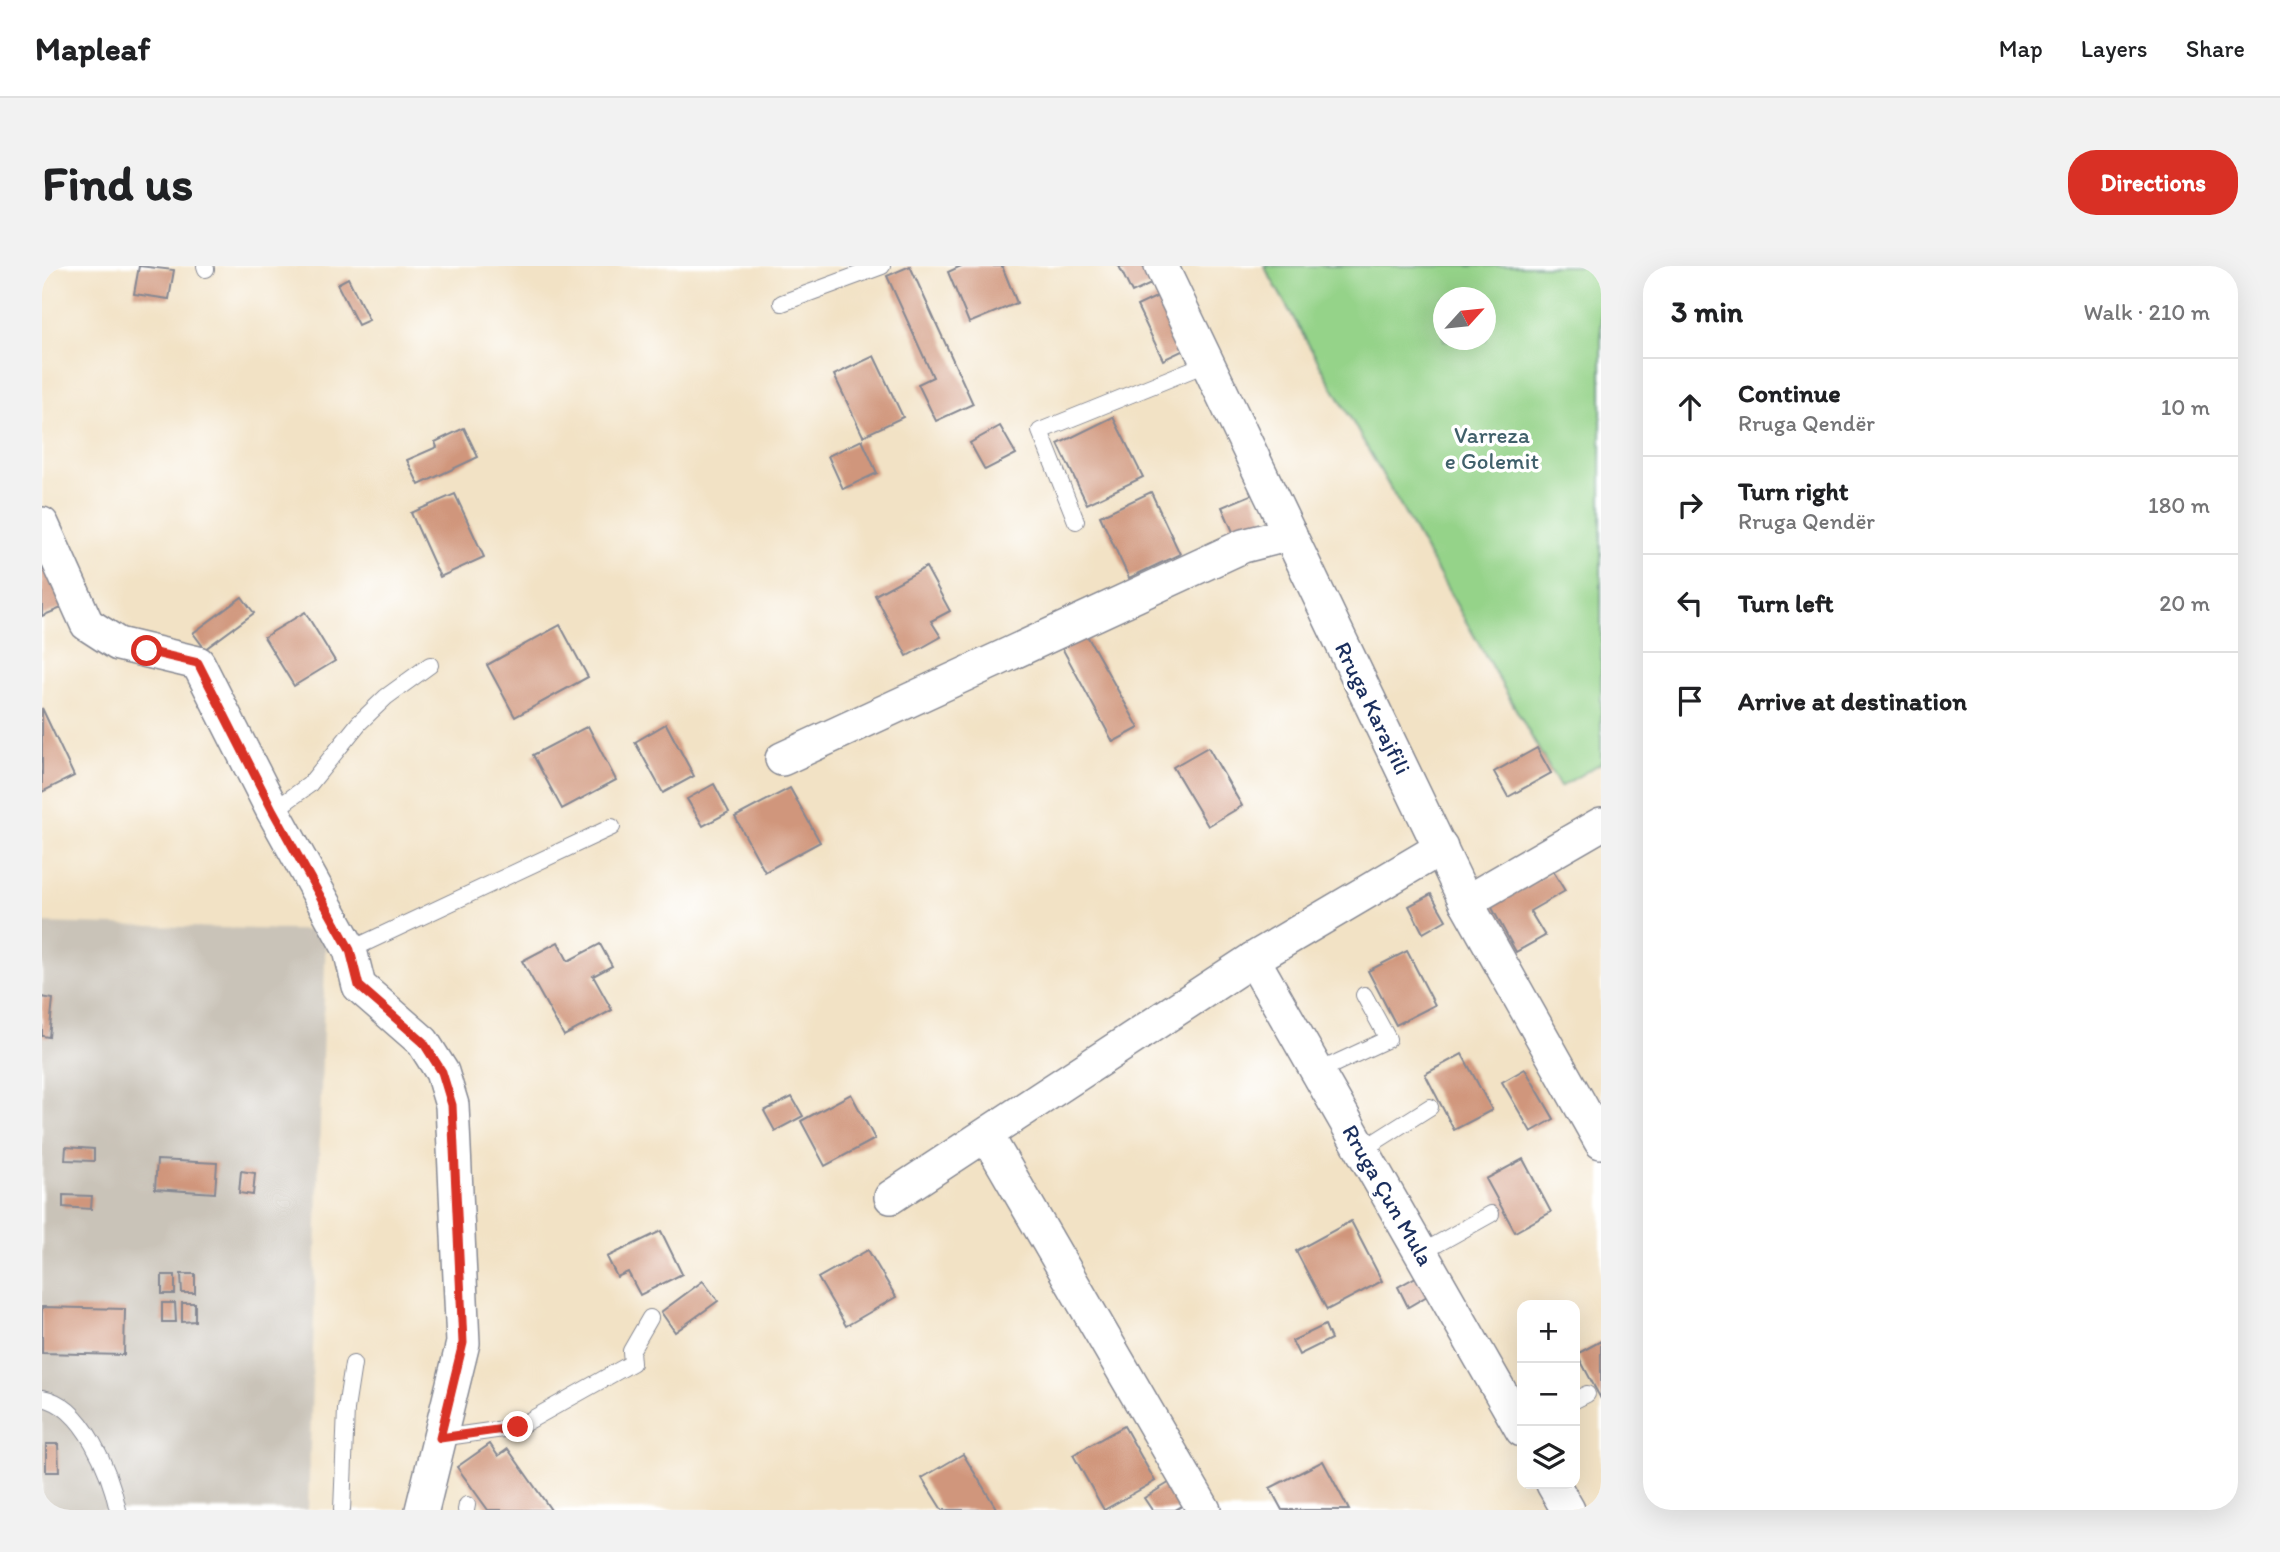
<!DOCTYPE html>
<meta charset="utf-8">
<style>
:root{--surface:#fff;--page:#f2f2f2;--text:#202124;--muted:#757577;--line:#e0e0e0;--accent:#d93025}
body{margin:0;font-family:Itim,sans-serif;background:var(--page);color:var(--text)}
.controls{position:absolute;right:21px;bottom:21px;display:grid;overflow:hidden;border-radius:14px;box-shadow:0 7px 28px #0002}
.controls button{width:63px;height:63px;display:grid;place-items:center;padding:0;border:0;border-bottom:2px solid var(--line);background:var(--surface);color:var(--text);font:35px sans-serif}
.compass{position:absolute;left:1391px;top:21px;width:63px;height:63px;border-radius:50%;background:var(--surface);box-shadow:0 7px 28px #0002;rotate:63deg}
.stop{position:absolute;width:21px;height:21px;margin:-16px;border:5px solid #d93025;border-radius:50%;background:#fff}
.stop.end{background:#d93025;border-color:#fff;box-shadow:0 2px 7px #0008}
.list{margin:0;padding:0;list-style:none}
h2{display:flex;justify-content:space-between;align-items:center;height:91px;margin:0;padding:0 28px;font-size:30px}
h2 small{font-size:23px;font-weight:400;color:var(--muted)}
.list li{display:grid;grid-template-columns:46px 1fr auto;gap:21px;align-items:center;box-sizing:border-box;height:98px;padding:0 28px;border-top:2px solid var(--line)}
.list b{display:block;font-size:26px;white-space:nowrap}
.list p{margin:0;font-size:23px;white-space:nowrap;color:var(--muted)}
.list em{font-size:23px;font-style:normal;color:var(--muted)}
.icon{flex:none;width:38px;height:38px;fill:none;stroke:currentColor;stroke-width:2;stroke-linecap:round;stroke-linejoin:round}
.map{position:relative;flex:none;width:1559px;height:1244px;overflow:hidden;border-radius:28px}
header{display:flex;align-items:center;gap:42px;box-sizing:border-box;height:98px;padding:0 35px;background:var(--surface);border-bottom:2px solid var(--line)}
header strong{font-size:33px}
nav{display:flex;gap:38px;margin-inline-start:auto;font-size:24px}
.intro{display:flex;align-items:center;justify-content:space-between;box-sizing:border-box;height:168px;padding:0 42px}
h1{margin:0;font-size:49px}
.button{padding:18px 32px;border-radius:28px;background:var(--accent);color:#fff;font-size:24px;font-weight:700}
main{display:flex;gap:42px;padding:0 42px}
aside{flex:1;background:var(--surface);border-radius:28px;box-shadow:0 7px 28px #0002}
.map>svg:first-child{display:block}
.industrial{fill:#c9c3b8}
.green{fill:#95d389;stroke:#588174;stroke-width:2;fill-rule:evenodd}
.building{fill:#d0967b}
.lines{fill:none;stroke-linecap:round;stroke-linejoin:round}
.service-casing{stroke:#868892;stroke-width:18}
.minor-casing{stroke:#868892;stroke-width:36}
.service{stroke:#fff;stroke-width:16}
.minor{stroke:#fff;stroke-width:33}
.route{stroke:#d93025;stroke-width:9}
.labels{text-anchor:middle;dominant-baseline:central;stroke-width:7;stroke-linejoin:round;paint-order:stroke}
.park-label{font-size:23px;fill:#40606b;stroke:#fff}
.street-label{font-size:23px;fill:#1b2f5e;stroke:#fff}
</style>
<header>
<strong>Mapleaf</strong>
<nav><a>Map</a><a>Layers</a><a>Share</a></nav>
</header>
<div class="intro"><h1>Find us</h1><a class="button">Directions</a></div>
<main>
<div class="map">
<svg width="1559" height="1244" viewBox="0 0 1559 1244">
<rect width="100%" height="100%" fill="#fff"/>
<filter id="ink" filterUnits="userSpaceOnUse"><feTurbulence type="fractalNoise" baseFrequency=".0143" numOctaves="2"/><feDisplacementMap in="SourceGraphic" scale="14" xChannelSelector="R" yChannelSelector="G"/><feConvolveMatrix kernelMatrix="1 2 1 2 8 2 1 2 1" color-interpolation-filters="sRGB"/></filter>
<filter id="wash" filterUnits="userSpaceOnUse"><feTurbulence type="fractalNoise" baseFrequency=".00686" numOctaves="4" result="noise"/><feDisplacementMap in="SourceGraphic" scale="28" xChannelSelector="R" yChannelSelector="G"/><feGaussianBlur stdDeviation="1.57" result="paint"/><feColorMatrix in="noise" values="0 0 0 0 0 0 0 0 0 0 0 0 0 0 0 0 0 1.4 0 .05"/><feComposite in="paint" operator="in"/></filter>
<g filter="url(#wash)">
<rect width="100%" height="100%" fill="#f2e2c5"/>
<path class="industrial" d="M0,657l284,8 -18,579h-266z"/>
<path class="green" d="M1222,0h337v497l-41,24zM1402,32h42v42h-42z"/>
<g id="blocks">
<g class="building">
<path d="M97,0l35,4 -5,29 -35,-5z"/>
<path d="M868,0l63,138 -37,17 -18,-37 15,-7 -46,-101z"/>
<path d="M919,0h41l15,37 -48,20 -21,-51z"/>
<path d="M1077,0h26l8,17 -21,10z"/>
<path d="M306,12l21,42 -11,5 -21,-41z"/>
<path d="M1116,30l26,54 -21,10 -26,-54z"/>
<path d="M832,90l29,61 -40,19 -29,-61z"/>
<path d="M1071,151l30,60 -56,27 -29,-60z"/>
<path d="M958,160l16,28 -31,16 -15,-27z"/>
<path d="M422,162l14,29 -59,28 -12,-25 30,-13 -2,-5z"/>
<path d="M820,174l15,33 -34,16 -15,-33z"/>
<path d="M1109,226l29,62 -51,24 -29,-62z"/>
<path d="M413,228l29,63 -44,20 -29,-64z"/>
<path d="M1211,228l15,34 -31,13 -15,-34z"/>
<path d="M0,284l22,57 -22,9z"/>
<path d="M884,301l24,44 -19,10 10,16 -34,19 -32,-61z"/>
<path d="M200,331l12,16 -49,36 -12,-16z"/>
<path d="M263,346l30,49 -41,25 -30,-49z"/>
<path d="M518,359l28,52 -73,40 -28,-52z"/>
<path d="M1043,366l54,96 -26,14 -52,-96z"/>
<path d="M0,442l32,68 -32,16z"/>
<path d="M624,458l28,52 -31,17 -28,-51z"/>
<path d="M546,460l28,54 -54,29 -29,-54z"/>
<path d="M1166,481l34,59 -34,20 -35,-59z"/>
<path d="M1495,482l14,25 -43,24 -14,-25z"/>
<path d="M672,518l15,28 -26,14 -16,-27z"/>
<path d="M748,522l30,54 -55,30 -30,-55z"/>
<path d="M1511,605l12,20 -35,20 15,25 -29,16 -25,-46z"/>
<path d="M1389,628l15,26 -23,13 -14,-27z"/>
<path d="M516,676l10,19 32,-17 12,22 -19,10 19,34 -48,26 -42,-75z"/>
<path d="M1365,685l28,54 -39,20 -28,-54z"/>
<path d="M0,731l11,2 -4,38 -7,-1z"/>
<path d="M1420,788l30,56 -38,20 -29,-56z"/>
<path d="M1483,803l29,50 -23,13 -29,-50z"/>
<path d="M809,828l24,45 -50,27 -24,-45z"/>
<path d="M750,831l11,19 -28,15 -11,-20z"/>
<path d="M24,881l28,2v12l-29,-1z"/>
<path d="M1481,893l28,53 -36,20 -29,-53z"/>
<path d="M115,894l60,3 -2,30 -60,-4z"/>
<path d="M199,905l14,2 -2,22 -14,-2z"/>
<path d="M21,929l29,1 -1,13 -28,-2z"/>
<path d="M1309,955l31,60 -55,29 -31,-59z"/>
<path d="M619,965l21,43 -42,21 -12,-23 -11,5 -10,-20z"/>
<path d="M826,984l28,47 -50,29 -28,-48z"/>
<path d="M1381,1007l11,19 -26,15 -10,-20z"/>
<path d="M139,1008h14v19h-13z"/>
<rect x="120" y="1009" width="13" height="19"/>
<path d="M661,1015l15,20 -43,31 -14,-20z"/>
<path d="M120,1037h13l1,19h-14z"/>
<path d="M140,1037h13v18l-13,1z"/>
<path d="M0,1041l83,2 -1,46 -82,-2z"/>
<path d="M1283,1059l6,14 -32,16 -7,-14z"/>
<path d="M1559,1075v58l-24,-45z"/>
<path d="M1082,1160l31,55 -51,29 -31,-55z"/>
<path d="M4,1178h12l1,28h-13z"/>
<path d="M448,1178l8,12 10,-7 43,61h-63l-31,-43z"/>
<path d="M921,1188l33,54 -5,2h-49l-20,-32z"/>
<path d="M1281,1195l26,49h-67l-12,-22z"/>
<path d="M1130,1215l15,22 -12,7h-23l-8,-12z"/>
</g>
</g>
</g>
<g filter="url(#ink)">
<use href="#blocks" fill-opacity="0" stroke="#868892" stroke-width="2"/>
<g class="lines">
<defs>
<g id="service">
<path d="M163,0l1,3"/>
<path d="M740,37l100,-37"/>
<path d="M1034,255l-36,-90 168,-68"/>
<path d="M231,545l36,-26 50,-62 27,-26 44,-32"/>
<path d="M308,684l262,-123"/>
<path d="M1275,806l71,-33 -24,-44"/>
<path d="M1320,884l68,-43"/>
<path d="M1379,987l70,-39"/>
<path d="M0,1132c42,7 68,75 76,112"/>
<path d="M1533,1134l12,-6"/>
<path d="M398,1172l78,-11 114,-64 -1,-12 19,-33"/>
<path d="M300,1244l4,-101 7,-45"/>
<path d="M424,1244l1,-5"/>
</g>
<g id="minor">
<path d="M1119,0l305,636 135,240"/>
<path d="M0,258l45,100 31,20 80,19 75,148 77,139 9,36 64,56 19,30 10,33 11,238 -41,167"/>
<path d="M740,493l461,-213 47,-12"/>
<path d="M1424,636l135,-78"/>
<path d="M1211,693l269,471"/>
<path d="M945,870l217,374"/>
<path d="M849,931l362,-238 188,-111"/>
<path d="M1511,1218l15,26"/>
</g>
</defs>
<use href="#service" class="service-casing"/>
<use href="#minor" class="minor-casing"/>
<use href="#service" class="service"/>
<use href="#minor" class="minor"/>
</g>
</g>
<g class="lines" filter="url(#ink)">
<path class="route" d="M105,385l51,12 75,148 77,139 9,36 64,56 19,30 10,33 11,238 -23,95 78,-11"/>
</g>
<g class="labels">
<g class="park-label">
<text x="1450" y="169">Varreza<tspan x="1450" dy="26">e Golemit</tspan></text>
</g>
<g class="street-label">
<text transform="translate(1331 442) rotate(64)">Rruga Karajfili</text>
<text transform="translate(1346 929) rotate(60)">Rruga Çun Mula</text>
</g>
</g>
</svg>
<div class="controls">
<button>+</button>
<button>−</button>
<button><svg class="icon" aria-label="layers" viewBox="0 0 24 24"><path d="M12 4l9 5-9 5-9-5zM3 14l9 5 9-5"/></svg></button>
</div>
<svg class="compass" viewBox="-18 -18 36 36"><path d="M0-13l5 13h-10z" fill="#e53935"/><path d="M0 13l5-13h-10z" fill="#757577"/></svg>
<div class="stop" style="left:105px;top:385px"></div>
<div class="stop end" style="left:476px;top:1161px"></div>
</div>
<aside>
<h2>3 min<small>Walk · 210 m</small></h2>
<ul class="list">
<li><svg class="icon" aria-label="ahead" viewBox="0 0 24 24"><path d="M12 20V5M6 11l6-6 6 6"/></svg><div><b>Continue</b><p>Rruga Qendër</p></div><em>10 m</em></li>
<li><svg class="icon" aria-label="right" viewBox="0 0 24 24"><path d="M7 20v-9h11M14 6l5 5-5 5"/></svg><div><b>Turn right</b><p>Rruga Qendër</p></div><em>180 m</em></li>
<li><svg class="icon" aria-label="left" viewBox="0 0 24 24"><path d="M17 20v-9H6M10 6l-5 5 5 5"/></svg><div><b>Turn left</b></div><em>20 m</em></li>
<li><svg class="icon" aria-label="arrive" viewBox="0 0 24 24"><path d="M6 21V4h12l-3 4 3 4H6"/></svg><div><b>Arrive at destination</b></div></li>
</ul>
</aside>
</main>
